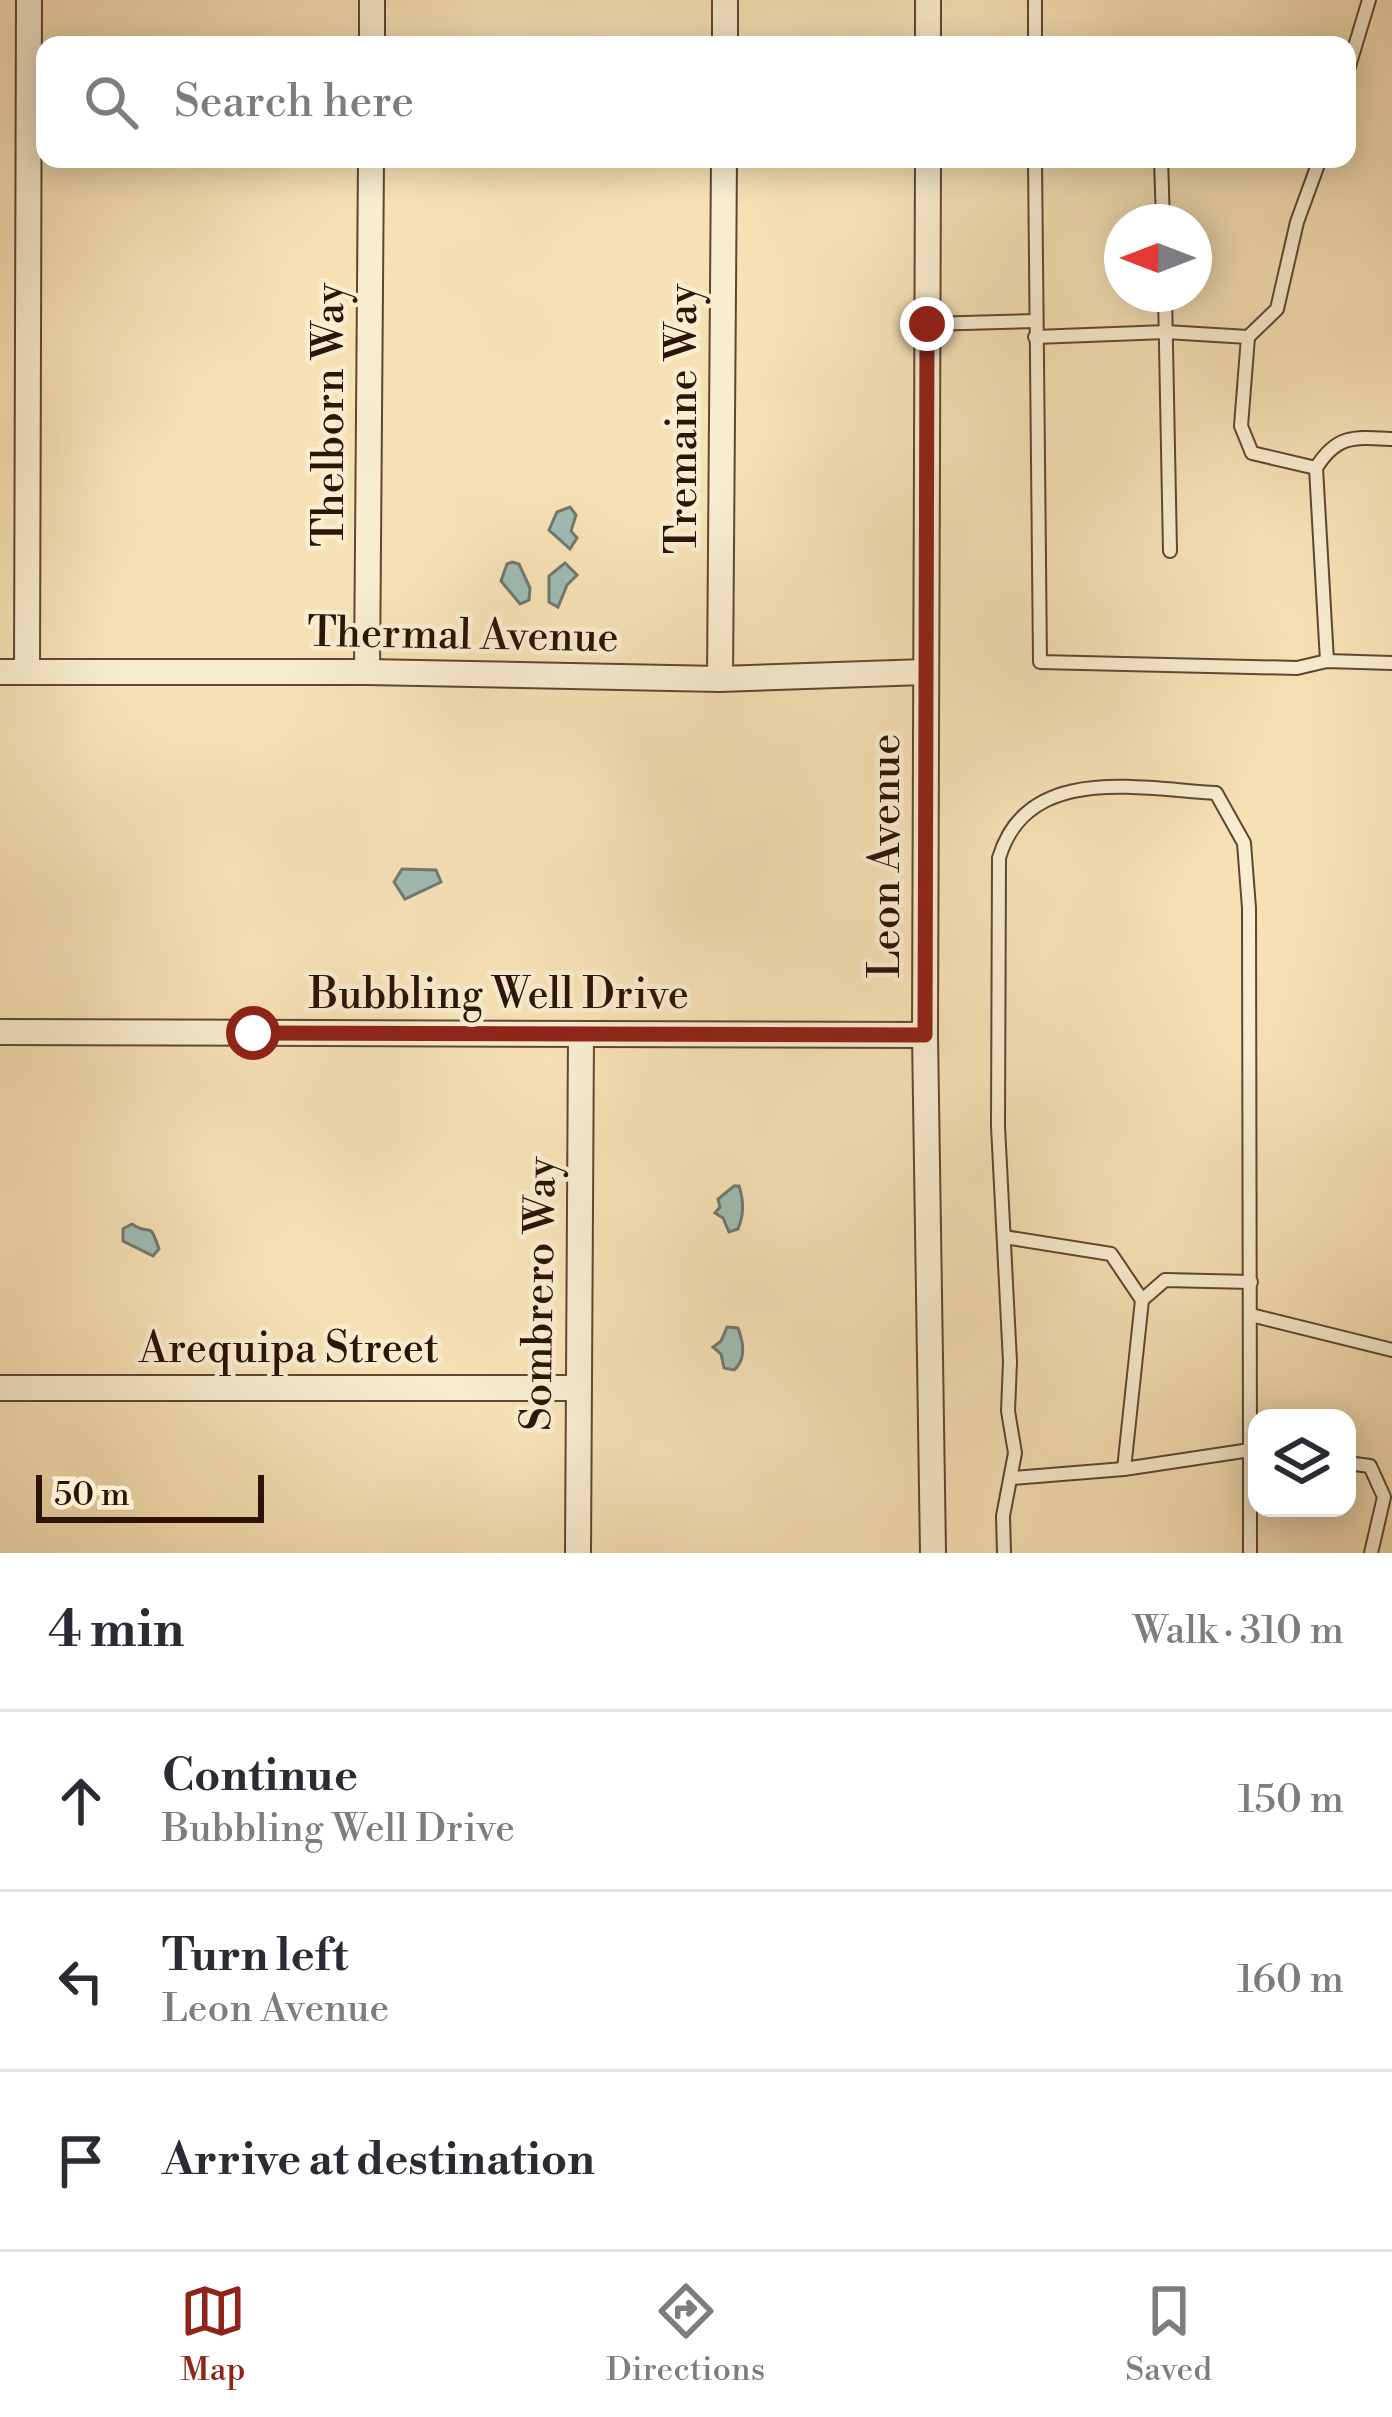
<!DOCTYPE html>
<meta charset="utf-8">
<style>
:root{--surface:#fff;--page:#f2f2f3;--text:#2b2b33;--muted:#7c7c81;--line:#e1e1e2;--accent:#8f2418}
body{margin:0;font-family:"Libre Bodoni",serif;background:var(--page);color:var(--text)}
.controls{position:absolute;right:36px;bottom:36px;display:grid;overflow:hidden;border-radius:24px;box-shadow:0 6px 30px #0003}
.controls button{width:108px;height:108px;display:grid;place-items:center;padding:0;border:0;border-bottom:3px solid var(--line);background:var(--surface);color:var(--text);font:60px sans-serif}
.compass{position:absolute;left:1104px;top:204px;width:108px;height:108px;border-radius:50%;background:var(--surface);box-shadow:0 6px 30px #0003;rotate:270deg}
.scale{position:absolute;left:36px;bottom:30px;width:228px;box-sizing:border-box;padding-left:12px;border:6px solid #2c1407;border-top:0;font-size:33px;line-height:42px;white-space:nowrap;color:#2c1407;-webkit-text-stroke:9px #f9eccf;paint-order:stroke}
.stop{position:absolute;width:36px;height:36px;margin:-27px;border:9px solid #8f2418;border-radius:50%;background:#fff}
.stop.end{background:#8f2418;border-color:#fff;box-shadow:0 3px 12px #0008}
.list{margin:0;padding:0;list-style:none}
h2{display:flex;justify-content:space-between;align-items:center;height:156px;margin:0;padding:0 48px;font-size:51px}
h2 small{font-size:39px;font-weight:400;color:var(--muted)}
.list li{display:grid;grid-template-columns:78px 1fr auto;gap:36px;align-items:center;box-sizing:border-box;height:180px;padding:0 48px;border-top:3px solid var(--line)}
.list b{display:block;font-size:45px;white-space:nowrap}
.list p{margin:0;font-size:39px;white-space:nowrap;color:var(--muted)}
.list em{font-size:39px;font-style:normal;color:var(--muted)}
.icon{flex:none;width:66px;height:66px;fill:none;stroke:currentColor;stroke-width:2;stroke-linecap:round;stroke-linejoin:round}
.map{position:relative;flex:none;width:1392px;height:1553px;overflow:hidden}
.search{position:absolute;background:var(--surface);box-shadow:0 6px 30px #0003;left:36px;right:36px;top:36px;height:132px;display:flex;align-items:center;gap:30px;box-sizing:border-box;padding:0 42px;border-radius:24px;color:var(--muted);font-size:45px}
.sheet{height:696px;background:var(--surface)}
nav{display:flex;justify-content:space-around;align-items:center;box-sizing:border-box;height:168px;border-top:3px solid var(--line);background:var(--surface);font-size:33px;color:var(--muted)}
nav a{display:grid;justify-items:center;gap:6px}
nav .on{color:var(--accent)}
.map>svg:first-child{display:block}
.water{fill:#9ebcb4;stroke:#70796f;stroke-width:3}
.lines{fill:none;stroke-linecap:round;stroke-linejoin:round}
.service-casing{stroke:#5e4732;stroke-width:16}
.minor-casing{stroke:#5e4732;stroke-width:28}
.service{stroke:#f9eccf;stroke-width:12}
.minor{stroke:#f9eccf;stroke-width:24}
.route{stroke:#8f2418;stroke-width:15}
.labels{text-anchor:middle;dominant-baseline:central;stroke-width:9;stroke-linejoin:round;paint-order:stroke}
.street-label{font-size:42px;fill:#2c1407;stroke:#f9eccf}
</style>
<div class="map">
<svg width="1392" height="1553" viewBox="0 0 1392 1553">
<rect width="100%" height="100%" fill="#f6e1b5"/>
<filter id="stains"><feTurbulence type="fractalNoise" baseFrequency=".00167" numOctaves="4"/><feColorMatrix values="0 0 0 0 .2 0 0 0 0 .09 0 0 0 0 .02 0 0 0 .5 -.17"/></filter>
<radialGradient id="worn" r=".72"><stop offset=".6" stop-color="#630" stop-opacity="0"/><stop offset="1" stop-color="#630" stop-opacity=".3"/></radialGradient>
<g class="water">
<path d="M570,507l6,8 -5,16 6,7 -7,11 -21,-19 8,-18z"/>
<path d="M512,562l7,2 11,24 -1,12 -9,4 -19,-23 6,-17z"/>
<path d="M565,563l12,12 -10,10 -9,22 -9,-5v-26z"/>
<path d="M402,869l34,1 5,12 -36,17 -11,-17z"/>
<path d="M734,1186h5c5,15 5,29 -1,43l-9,3 -6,-14 -8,-5 5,-6 -2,-8z"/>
<path d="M132,1224c20,14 16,-7 27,25l-6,7 -30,-15v-12z"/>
<path d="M727,1327l11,1c5,13 9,31 -4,42l-10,-2 -3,-14 -8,-7 8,-6z"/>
</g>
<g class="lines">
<defs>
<g id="service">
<path d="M1035,0v45"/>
<path d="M1347,73l22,-73"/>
<path d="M1035,159l5,503 257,6 30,-7 65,2"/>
<path d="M1161,159l2,63"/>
<path d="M1165,294l5,257"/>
<path d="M928,324l107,-3"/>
<path d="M1035,337l131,-5 82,5 -7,89 11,27 64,15"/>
<path d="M1248,337l29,-28 20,-87 23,-63"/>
<path d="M1327,661l-11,-193c21,-34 39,-31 76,-29"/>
<path d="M1004,1237l107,17 31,46"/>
<path d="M1251,1315l141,35"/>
<path d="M1347,1463l23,3 14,31 -13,56"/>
<path d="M1124,1469l18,-169 23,-20 86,2"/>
<path d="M1012,1478l112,-9 126,-19v103"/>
<path d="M1004,1553l-1,-37 12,-63 -7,-42 2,-49 -12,-236 1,-268c28,-95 141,-69 217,-65l28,50 5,65 1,542 7,1"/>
</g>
<g id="minor">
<path d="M372,45v-45"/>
<path d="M725,45v-45"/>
<path d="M928,45v-45"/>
<path d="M928,159l-3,876 8,518"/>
<path d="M0,672h367l353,7 205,-7"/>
<path d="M27,672l2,-672"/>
<path d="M367,672l4,-513"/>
<path d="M720,679l4,-520"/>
<path d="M0,1032l925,3"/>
<path d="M0,1388h577"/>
<path d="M578,1553l3,-518"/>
</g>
</defs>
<use href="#service" class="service-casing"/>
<use href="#minor" class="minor-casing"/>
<use href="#service" class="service"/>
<use href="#minor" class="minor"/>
</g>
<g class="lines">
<path class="route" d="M253,1033l672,2 2,-711"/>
</g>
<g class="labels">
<g class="street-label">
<text transform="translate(330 415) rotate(-90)">Thelborn Way</text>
<text transform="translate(683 419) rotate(-90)">Tremaine Way</text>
<text transform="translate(463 636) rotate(1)">Thermal Avenue</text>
<text transform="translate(886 856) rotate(-90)">Leon Avenue</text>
<text x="499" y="995">Bubbling Well Drive</text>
<text transform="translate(540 1294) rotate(-89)">Sombrero Way</text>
<text x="289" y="1349">Arequipa Street</text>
</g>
</g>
<rect width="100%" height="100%" filter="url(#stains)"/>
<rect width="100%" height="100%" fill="url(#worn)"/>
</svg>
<div class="controls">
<button><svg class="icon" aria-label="layers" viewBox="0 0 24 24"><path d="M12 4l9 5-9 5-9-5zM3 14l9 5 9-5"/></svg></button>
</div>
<svg class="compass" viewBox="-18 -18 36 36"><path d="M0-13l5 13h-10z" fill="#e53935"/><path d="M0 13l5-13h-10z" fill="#7c7c81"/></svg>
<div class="scale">50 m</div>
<div class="stop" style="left:253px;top:1033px"></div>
<div class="stop end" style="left:927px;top:324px"></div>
<div class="search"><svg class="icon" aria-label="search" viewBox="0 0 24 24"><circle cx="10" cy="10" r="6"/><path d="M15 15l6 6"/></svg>Search here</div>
</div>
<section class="sheet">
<h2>4 min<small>Walk · 310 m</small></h2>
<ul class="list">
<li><svg class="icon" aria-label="ahead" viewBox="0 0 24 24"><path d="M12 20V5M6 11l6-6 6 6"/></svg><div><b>Continue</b><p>Bubbling Well Drive</p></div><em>150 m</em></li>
<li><svg class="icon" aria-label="left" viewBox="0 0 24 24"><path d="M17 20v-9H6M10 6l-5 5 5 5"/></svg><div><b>Turn left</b><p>Leon Avenue</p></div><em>160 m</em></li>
<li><svg class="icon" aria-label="arrive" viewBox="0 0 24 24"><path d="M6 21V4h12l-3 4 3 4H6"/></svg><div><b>Arrive at destination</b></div></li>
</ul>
</section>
<nav>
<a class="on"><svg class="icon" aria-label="map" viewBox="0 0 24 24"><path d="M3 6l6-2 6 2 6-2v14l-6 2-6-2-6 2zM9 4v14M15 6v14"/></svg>Map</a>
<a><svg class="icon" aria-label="directions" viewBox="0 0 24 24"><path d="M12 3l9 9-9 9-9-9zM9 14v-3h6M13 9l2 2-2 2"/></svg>Directions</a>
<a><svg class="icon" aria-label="saved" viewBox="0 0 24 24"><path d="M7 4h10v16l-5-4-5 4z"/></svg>Saved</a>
</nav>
